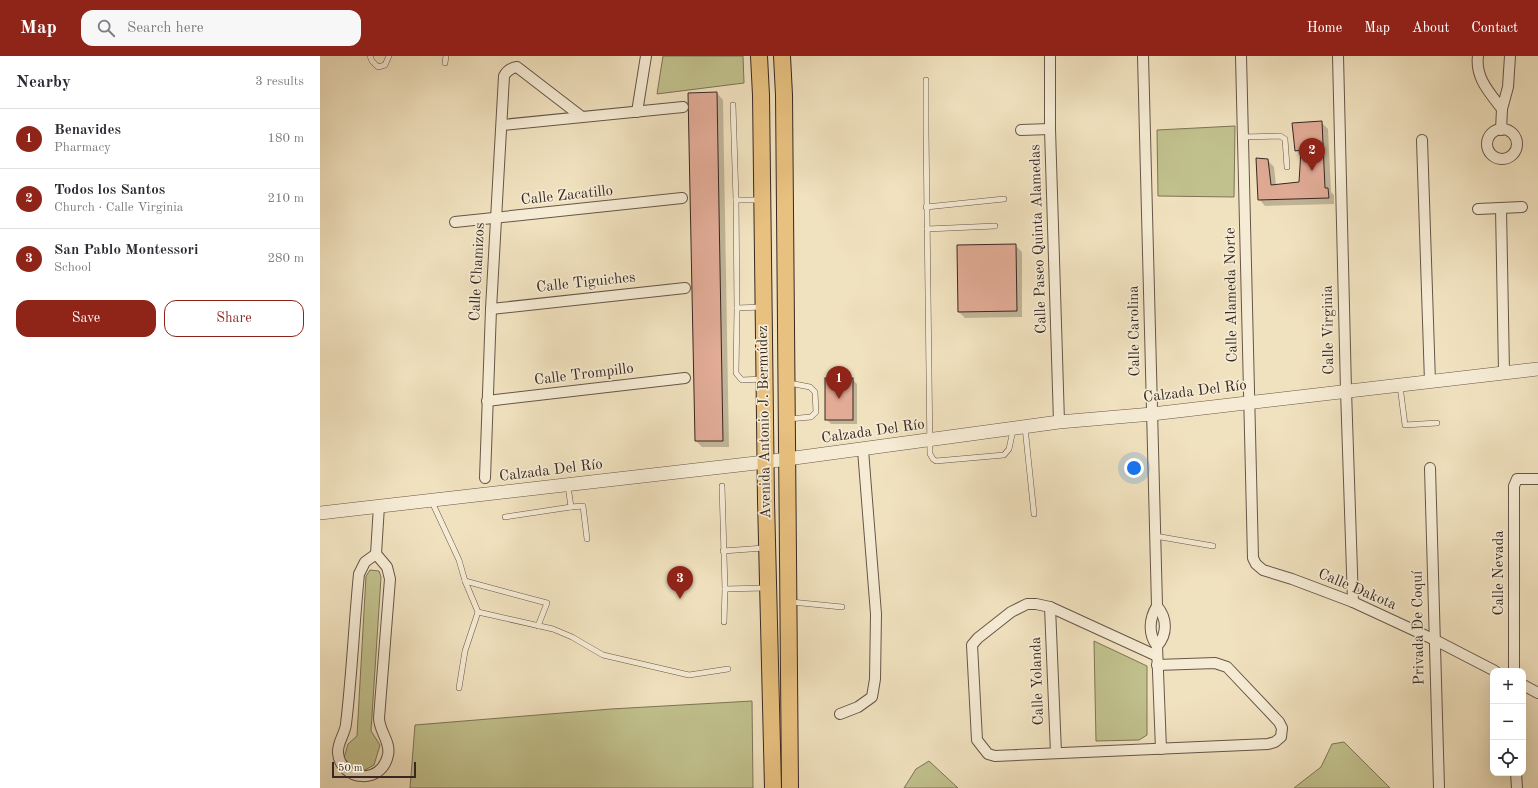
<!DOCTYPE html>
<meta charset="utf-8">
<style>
:root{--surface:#fff;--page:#f7f7f7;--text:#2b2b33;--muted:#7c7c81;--line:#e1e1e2;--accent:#8f2418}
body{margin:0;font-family:"Old Standard TT",serif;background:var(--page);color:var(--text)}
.controls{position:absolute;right:12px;bottom:12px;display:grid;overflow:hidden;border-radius:8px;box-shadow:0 4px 16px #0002}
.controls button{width:36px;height:36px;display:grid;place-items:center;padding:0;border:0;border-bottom:1px solid var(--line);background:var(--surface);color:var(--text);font:20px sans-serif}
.scale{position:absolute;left:12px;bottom:10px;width:84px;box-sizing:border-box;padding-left:4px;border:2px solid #372822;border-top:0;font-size:11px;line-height:14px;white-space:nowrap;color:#372822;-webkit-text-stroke:3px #f6ecd5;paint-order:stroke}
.you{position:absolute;left:814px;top:412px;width:14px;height:14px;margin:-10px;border:3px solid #fff;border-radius:50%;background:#1a73e8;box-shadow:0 0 0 6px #1a73e833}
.badge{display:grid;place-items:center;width:26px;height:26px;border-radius:50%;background:var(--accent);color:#fff;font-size:13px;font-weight:700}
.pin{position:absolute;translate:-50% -33px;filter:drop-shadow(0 1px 2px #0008)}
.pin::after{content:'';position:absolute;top:21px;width:14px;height:12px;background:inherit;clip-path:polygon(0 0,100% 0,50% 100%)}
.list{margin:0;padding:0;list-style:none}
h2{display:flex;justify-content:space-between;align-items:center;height:52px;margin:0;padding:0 16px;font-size:17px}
h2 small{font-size:13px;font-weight:400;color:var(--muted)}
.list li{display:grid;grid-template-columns:26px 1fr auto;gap:12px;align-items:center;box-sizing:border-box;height:60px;padding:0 16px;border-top:1px solid var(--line)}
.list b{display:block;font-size:15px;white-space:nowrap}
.list p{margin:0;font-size:13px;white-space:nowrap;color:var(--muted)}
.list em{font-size:13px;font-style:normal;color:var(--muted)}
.actions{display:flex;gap:8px;padding:12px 16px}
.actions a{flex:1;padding:9px 0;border:1px solid var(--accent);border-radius:12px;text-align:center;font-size:14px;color:var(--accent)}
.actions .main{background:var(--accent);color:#fff}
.icon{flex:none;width:22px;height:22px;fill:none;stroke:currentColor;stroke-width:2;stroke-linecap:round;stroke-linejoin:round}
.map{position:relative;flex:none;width:1218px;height:732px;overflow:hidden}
header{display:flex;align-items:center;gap:24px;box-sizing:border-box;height:56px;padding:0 20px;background:var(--accent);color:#fff}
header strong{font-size:19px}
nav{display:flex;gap:22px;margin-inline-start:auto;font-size:14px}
.search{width:280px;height:36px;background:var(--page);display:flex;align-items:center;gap:10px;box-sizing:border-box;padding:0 14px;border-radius:12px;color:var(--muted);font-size:15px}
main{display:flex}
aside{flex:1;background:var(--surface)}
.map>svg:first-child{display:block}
.green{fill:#c1c18d;stroke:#7c7458}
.shadow{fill:#0003}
.building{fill:#e1ab96;stroke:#372822}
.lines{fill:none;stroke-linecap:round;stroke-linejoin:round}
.service-casing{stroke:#665649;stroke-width:6}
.minor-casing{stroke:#665649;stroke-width:12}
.tertiary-casing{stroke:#665649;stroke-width:14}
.primary-casing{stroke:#372822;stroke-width:18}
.service{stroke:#f6ecd5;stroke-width:5}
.minor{stroke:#f6ecd5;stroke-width:10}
.tertiary{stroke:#f6ecd5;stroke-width:13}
.primary{stroke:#e8c180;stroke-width:16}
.labels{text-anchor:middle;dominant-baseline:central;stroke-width:3.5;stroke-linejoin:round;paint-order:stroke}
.street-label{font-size:15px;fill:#372822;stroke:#f6ecd5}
</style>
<header>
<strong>Map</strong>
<div class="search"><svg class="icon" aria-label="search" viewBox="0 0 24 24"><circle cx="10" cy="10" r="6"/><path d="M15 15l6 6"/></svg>Search here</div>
<nav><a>Home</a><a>Map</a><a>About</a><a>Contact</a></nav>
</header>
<main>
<aside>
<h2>Nearby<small>3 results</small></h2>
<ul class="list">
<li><span class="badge">1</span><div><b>Benavides</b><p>Pharmacy</p></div><em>180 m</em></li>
<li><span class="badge">2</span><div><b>Todos los Santos</b><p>Church · Calle Virginia</p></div><em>210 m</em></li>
<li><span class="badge">3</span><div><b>San Pablo Montessori</b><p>School</p></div><em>280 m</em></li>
</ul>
<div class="actions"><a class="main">Save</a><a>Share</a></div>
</aside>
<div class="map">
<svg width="1218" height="732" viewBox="0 0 1218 732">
<rect width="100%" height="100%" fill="#f1e2bf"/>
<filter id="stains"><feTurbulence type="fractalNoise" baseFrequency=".005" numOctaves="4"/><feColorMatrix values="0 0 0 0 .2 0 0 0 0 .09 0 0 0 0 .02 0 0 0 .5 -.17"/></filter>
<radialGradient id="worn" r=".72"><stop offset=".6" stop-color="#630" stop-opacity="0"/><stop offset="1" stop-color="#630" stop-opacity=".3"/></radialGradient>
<g class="green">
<path d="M343,0h80l1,27 -87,11z"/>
<path d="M915,70l-1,71 -76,-1 -1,-66z"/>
<path d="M50,514l9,1 2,6 -10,154 9,14 -6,20 -9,5 -11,-2 -10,-10 4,-14 9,-8 9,-160z"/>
<path d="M774,585l53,25v69l-8,5 -43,1z"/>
<path d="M432,645l1,87h-343l5,-63 196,-16z"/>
<path d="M1024,686l46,46h-96l27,-21 11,-23z"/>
<path d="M609,705l29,27h-54l12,-19z"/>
</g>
<g class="shadow">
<path d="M397,37l6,7 6,347h-27l-6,-6z"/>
<path d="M1001,66l7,7 3,63 3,3v9l-69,2 -6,-7 8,-39 7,7 2,18 24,-2 1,-27 -5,-6z"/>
<path d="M695,189l7,7v65l-57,1 -6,-6z"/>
<path d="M532,323l5,5v40h-26l-5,-5z"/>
</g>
<g class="building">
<path d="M397,36l6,349h-28l-7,-348z"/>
<path d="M1002,65l3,67h3l1,10 -71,2 -2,-42 12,1 3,26 28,-3 2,-32 -6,1 -3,-28z"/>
<path d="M696,188l1,67 -59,1 -1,-67z"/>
<rect x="505" y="322" width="28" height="42"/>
</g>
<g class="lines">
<defs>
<g id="service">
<path d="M50,0l2,5 6,6 7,-2 4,-9"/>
<path d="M125,7l1,-7"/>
<path d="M606,24v52l4,322 3,5 3,2 68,-6 5,-6 4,-19"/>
<path d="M413,49l3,95"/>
<path d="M923,81l37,-1 5,3 2,28"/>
<path d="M440,144h-24l1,108 -1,65 4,5 2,2 21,-1"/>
<path d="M606,151l78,-8"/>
<path d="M607,173l68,-3"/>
<path d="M417,252l25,-1"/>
<path d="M1080,330l5,39 32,-2"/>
<path d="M468,363l23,-2 5,-5 -1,-20 -5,-5 -21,-4"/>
<path d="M705,371l9,87"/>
<path d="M402,430l3,103 -1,33"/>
<path d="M112,446l27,58 6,21 13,31 75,17 19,8 31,18 86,20 39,-6"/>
<path d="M251,451l12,-1 4,33"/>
<path d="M185,461l66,-10 -3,-21"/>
<path d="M835,480l58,10"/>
<path d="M403,495l41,-3"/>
<path d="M145,525l82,22 -9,23"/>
<path d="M405,533l42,-1"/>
<path d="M471,546l51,5"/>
<path d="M139,632l6,-37 13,-39"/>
</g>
<g id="minor">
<path d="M730,0v73l9,293"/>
<path d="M823,0l14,550c-8,13 -9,28 0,40l4,103"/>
<path d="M921,0l12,502 3,6 7,6 29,9 61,23 82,38 60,31"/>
<path d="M1018,0l8,334 7,212"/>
<path d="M1158,0c-3,22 12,37 24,53"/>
<path d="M317,56l9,-56"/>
<path d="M182,69l181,-18"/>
<circle cx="1182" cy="88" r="15"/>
<path d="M701,74l29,-1"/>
<path d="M1181,74l1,-21 6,-22 2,-31"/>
<path d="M1102,84l8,242"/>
<path d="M1181,152l3,164"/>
<path d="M1158,153l44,-2"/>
<path d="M135,166l227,-24"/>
<path d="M171,253l194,-21"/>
<path d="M167,345l198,-23"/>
<path d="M1110,412l9,320"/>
<path d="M165,422l6,-169 13,-233c3,-6 7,-8 13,-9l65,50"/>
<path d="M56,498l11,13 3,12 -11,139c0,13 12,24 9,37 -6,30 -47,27 -50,-2 -1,-10 7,-19 8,-29 6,-50 8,-100 13,-150l6,-12z"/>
<path d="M56,498l3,-48"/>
<path d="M837,550c10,12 11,28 0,40"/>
<path d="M730,551l6,146"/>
<path d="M837,600l-107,-49 -14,-3h-9l-16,8 -33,26 -6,7 5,95 11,14 7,2 273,-12 7,-2 6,-5 1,-9 -3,-6 -52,-55 -12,-4 -58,2"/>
<path d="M1194,615v-185l3,-7h21"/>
<path d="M1203,629l15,8"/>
<path d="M520,658l18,-7 14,-10 3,-18 1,-65 -13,-164"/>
<path d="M1196,717l1,15"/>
</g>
<path id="tertiary" d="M0,457l445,-51 294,-40 93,-8 386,-45"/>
<g id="primary">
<path d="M439,0l2,39 5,405 7,288"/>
<path d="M462,0l2,39 6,693"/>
</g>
</defs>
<use href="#service" class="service-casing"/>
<use href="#minor" class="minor-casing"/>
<use href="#tertiary" class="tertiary-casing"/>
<use href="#primary" class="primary-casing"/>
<use href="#service" class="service"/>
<use href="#minor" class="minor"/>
<use href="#tertiary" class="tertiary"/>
<use href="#primary" class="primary"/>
</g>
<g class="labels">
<g class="street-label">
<text transform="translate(247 140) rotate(-6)">Calle Zacatillo</text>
<text transform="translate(719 183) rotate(-92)">Calle Paseo Quinta Alamedas</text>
<text transform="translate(158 216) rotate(-87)">Calle Chamizos</text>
<text transform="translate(266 227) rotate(-6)">Calle Tiguiches</text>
<text transform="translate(912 239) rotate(-91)">Calle Alameda Norte</text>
<text transform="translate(1009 274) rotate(-91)">Calle Virginia</text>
<text transform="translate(815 275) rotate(-91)">Calle Carolina</text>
<text transform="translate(264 319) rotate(-7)">Calle Trompillo</text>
<text transform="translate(875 336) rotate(-7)">Calzada Del Río</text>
<text transform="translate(445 366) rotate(-91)">Avenida Antonio J. Bermúdez</text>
<text transform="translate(553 376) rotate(-8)">Calzada Del Río</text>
<text transform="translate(231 415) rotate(-7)">Calzada Del Río</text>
<text transform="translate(1179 517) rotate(-90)">Calle Nevada</text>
<text transform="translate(1037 534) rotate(23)">Calle Dakota</text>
<text transform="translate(1099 572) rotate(-91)">Privada De Coquí</text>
<text transform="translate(718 625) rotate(-92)">Calle Yolanda</text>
</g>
</g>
<rect width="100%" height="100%" filter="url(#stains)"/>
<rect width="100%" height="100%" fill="url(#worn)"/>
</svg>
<div class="controls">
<button>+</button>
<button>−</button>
<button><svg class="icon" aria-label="locate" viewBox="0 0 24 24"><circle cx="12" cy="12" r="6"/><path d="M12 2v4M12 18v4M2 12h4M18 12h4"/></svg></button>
</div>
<div class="scale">50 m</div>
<div class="you"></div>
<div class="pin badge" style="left:519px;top:343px">1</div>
<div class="pin badge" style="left:992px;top:115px">2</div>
<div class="pin badge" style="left:360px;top:543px">3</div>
</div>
</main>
